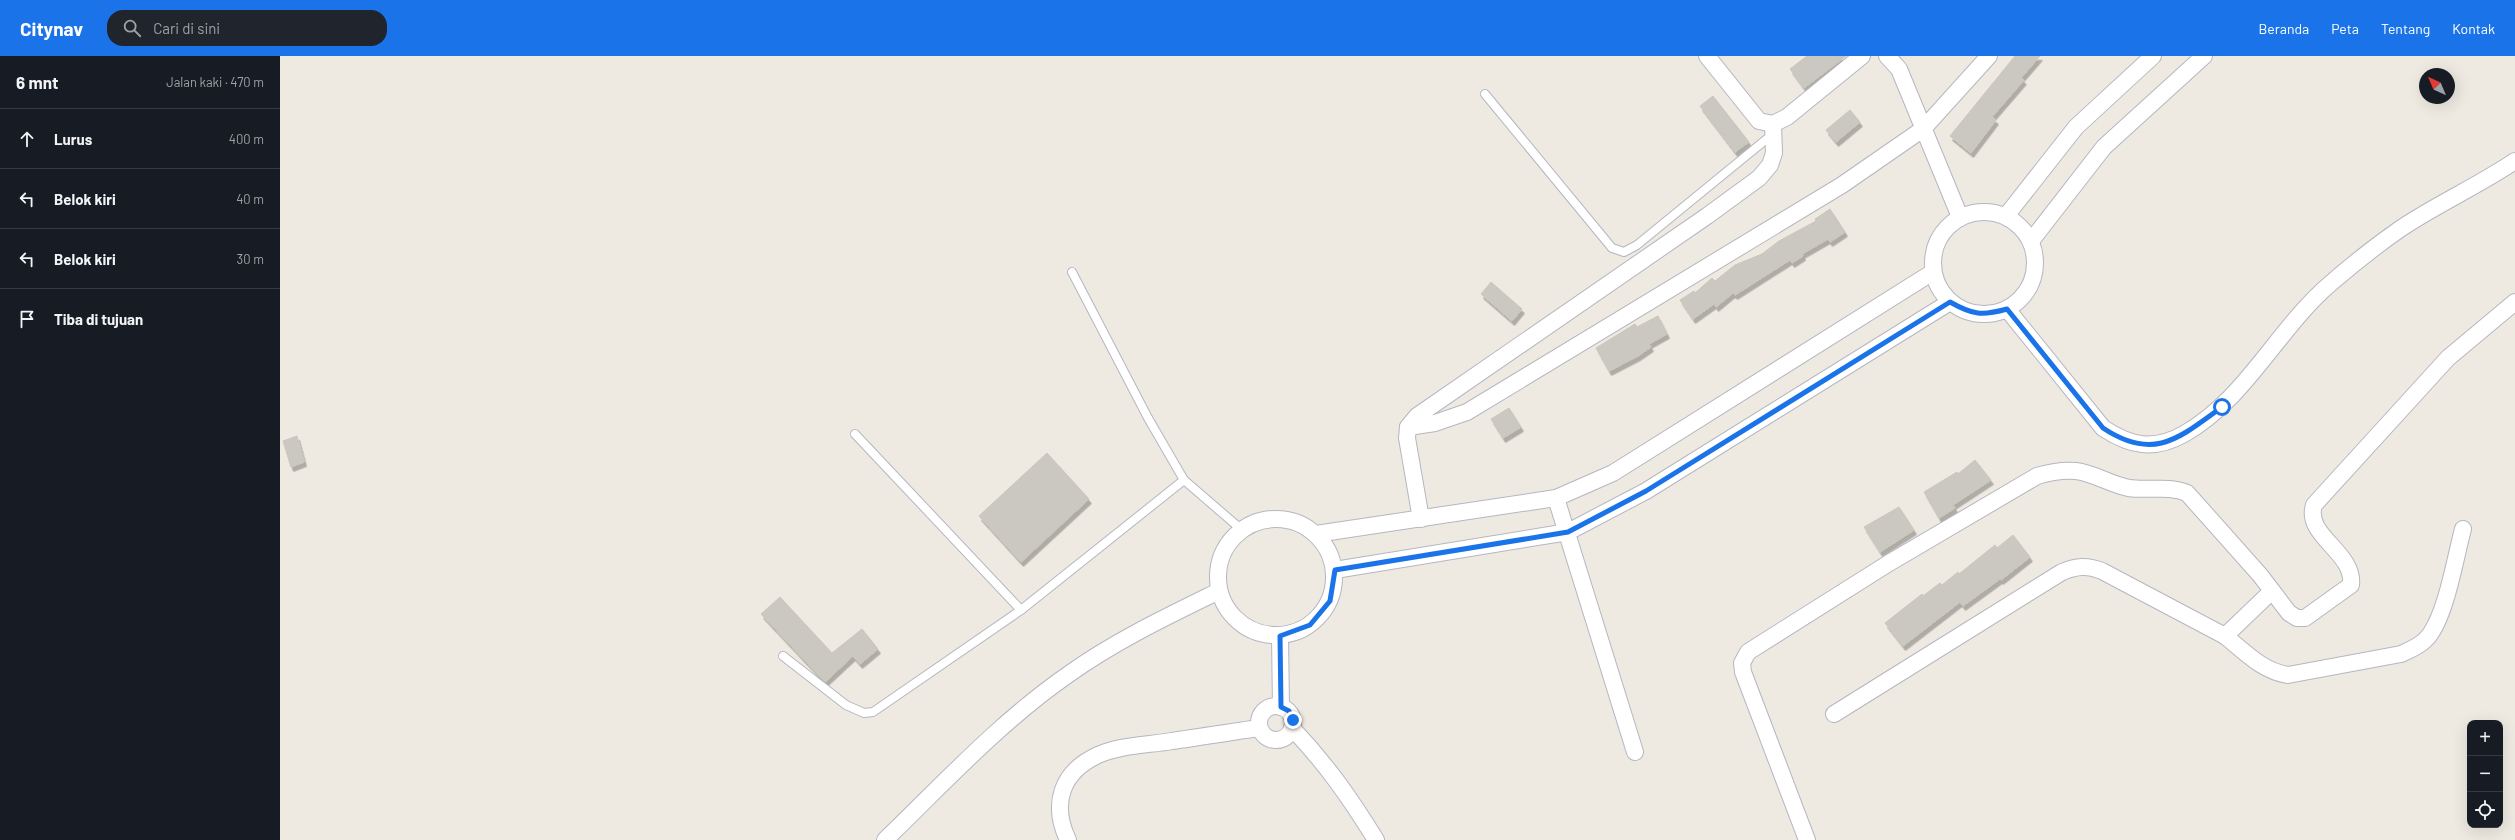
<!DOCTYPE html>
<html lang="id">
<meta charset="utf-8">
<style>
:root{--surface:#171b24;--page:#20242c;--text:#f1f3f6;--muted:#9ea1a6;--line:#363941;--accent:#1a73e8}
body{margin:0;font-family:Barlow,sans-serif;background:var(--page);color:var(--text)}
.controls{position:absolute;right:12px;bottom:12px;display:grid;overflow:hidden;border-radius:8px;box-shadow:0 4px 16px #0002}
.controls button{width:36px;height:36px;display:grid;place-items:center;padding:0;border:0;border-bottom:1px solid var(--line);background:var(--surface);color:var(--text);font:20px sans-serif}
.compass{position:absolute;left:2139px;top:12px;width:36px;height:36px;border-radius:50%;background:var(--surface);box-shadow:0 4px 16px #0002;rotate:316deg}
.stop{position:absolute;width:12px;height:12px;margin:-9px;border:3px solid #1a73e8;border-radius:50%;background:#fff}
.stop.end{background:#1a73e8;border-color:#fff;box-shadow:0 1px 4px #0008}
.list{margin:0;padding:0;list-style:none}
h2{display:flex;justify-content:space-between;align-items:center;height:52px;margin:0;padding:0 16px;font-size:17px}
h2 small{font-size:13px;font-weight:400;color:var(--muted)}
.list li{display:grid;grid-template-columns:26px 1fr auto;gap:12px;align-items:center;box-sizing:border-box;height:60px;padding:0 16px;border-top:1px solid var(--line)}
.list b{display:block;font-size:15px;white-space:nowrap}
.list em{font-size:13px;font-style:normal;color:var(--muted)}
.icon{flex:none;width:22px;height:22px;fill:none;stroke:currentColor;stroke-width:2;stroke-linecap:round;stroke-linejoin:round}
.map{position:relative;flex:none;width:2235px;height:784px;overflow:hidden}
header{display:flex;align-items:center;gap:24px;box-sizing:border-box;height:56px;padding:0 20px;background:var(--accent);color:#fff}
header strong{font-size:19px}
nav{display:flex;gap:22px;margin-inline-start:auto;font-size:14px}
.search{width:280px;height:36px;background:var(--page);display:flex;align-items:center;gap:10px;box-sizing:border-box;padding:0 14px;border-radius:16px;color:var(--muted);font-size:15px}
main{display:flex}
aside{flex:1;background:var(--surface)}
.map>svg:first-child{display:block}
.building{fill:#cac8c0;stroke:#cac6bb;filter:url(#shadow)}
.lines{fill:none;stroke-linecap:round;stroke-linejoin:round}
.lane-casing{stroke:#b5b6c0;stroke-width:10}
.street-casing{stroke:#b5b6c0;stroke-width:18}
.lane{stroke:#fff;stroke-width:8}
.street{stroke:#fff;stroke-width:16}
.route{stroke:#1a73e8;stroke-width:5}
</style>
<header>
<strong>Citynav</strong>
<div class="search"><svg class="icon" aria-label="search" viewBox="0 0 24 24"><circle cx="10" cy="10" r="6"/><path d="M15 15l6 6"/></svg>Cari di sini</div>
<nav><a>Beranda</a><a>Peta</a><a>Tentang</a><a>Kontak</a></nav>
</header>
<main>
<aside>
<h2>6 mnt<small>Jalan kaki · 470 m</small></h2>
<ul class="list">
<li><svg class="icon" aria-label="ahead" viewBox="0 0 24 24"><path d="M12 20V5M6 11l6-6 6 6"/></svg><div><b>Lurus</b></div><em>400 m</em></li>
<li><svg class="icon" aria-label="left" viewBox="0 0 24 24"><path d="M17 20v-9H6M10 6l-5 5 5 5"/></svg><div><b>Belok kiri</b></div><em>40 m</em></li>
<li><svg class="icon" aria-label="left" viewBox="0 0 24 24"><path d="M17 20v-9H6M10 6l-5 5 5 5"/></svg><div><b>Belok kiri</b></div><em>30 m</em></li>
<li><svg class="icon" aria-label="arrive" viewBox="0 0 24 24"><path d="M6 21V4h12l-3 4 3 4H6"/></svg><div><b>Tiba di tujuan</b></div></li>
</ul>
</aside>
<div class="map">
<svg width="2235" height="784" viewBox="0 0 2235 784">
<defs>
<filter id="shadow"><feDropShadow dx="2.5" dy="4.5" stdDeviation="0" flood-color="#0004"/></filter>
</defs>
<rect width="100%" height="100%" fill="#eeeae2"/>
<g class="building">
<path d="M1527,0h39l-42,32 -14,-19z"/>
<path d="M1735,0h25l-19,22 3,2 -32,37 4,3 -25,33 -21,-17z"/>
<path d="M1433,40l36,46 -14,10 -35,-46z"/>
<path d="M1570,54l10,12 -24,20 -10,-12z"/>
<path d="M1550,153l15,23 -15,10 -2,-3 -26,15 1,2 -11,7 -2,-3 -55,35 -2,-2 -17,14 -2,-3 -21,15 -13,-19 14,-9 1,2 17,-15 3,3 20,-16 27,-11 17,-13 37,-20 -1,-2z"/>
<path d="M1211,226l31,27 -10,12 -31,-27z"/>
<path d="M1378,260l9,18 -18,10 2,3 -13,9 -29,15 -13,-23 39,-24 2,3z"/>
<path d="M1229,352l12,19 -18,11 -12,-19z"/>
<path d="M17,380l7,26 -13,5 -8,-26z"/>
<path d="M767,397l42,46 -68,63 -42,-46z"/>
<path d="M1695,404l16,20 -38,25 2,3 -16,10 -15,-26 33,-20 1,2z"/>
<path d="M1619,451l15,23 -34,22 -16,-25z"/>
<path d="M1733,479l17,22 -29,23 -1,-1 -37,27 -3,-4 -57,44 -18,-23 37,-29 1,2 17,-13 2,2 16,-13 1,2 36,-29 2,3z"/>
<path d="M500,541l52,56 30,-24 16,20 -18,15 -7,-8 -28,26 -64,-68z"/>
</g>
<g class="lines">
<defs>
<g id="lane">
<path d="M1205,38l127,154 12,4 13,-7 137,-112"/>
<path d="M792,216l76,146 36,62 58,50"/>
<path d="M575,378l166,176"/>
<path d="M503,600l63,49 18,8 9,-1 148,-102 163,-130"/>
</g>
<g id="street">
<path d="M1427,0l52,65 14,3 14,-7 75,-61"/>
<path d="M1607,0l12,13 61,148"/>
<circle cx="1704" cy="207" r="51"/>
<path d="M1726,160l70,-89 77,-71"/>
<path d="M1751,185l73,-94 100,-91"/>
<path d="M1727,253l96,119c27,18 51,23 81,6 63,-36 93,-105 147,-151 22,-19 46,-38 69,-54 37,-25 78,-43 115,-68"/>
<path d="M1128,371l27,-4 32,-11 375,-227 81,-56 66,-73"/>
<path d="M1276,442l79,254"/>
<path d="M1141,463l-14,-81 1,-11 9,-11 290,-200 52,-38 11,-13 4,-12 -1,-29"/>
<circle cx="996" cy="521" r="58"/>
<path d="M1036,478l240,-36 57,-25 320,-201"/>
<path d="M1055,514l233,-38 78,-41 304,-189"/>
<path d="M1000,580l1,71"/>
<path d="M1945,580c20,16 37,35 63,39l113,-21c11,-5 23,-10 30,-21 16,-24 24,-74 32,-104"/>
<circle cx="996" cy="667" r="17"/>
<path d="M1554,658l228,-142c15,-6 25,-7 40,-1l123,65 47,-45"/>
<path d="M1012,672c35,37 58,70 84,112"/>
<path d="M605,784c59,-57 116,-119 184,-166 46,-33 99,-58 150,-83"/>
<path d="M788,784c-17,-36 -7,-68 30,-85 22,-10 51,-10 74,-14 29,-4 58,-9 87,-13"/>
<path d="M1527,784l-64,-168 -1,-9 6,-11 141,-89 148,-87c13,-4 25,-6 39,-5 18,2 35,14 53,17 19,3 40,-3 58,5l73,82 29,38 8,5h8l46,-33c4,-33 -47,-49 -37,-80l134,-147 67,-56"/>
</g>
</defs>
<use href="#lane" class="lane-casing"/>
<use href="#street" class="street-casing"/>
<use href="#lane" class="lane"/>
<use href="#street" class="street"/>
</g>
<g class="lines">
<path class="route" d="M1013,664l-4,-9 -8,-4 -1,-71 30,-11 20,-24 5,-31 233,-38 78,-41 304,-189c23,13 32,14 57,7l96,119c51,34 76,10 119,-21"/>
</g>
</svg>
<div class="controls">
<button>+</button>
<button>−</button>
<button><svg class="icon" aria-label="locate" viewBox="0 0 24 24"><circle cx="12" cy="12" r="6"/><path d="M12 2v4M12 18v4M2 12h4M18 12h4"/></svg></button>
</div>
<svg class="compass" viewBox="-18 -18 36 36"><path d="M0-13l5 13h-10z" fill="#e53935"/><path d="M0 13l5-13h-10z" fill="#9ea1a6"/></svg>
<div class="stop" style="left:1942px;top:351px"></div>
<div class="stop end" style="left:1013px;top:664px"></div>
</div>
</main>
